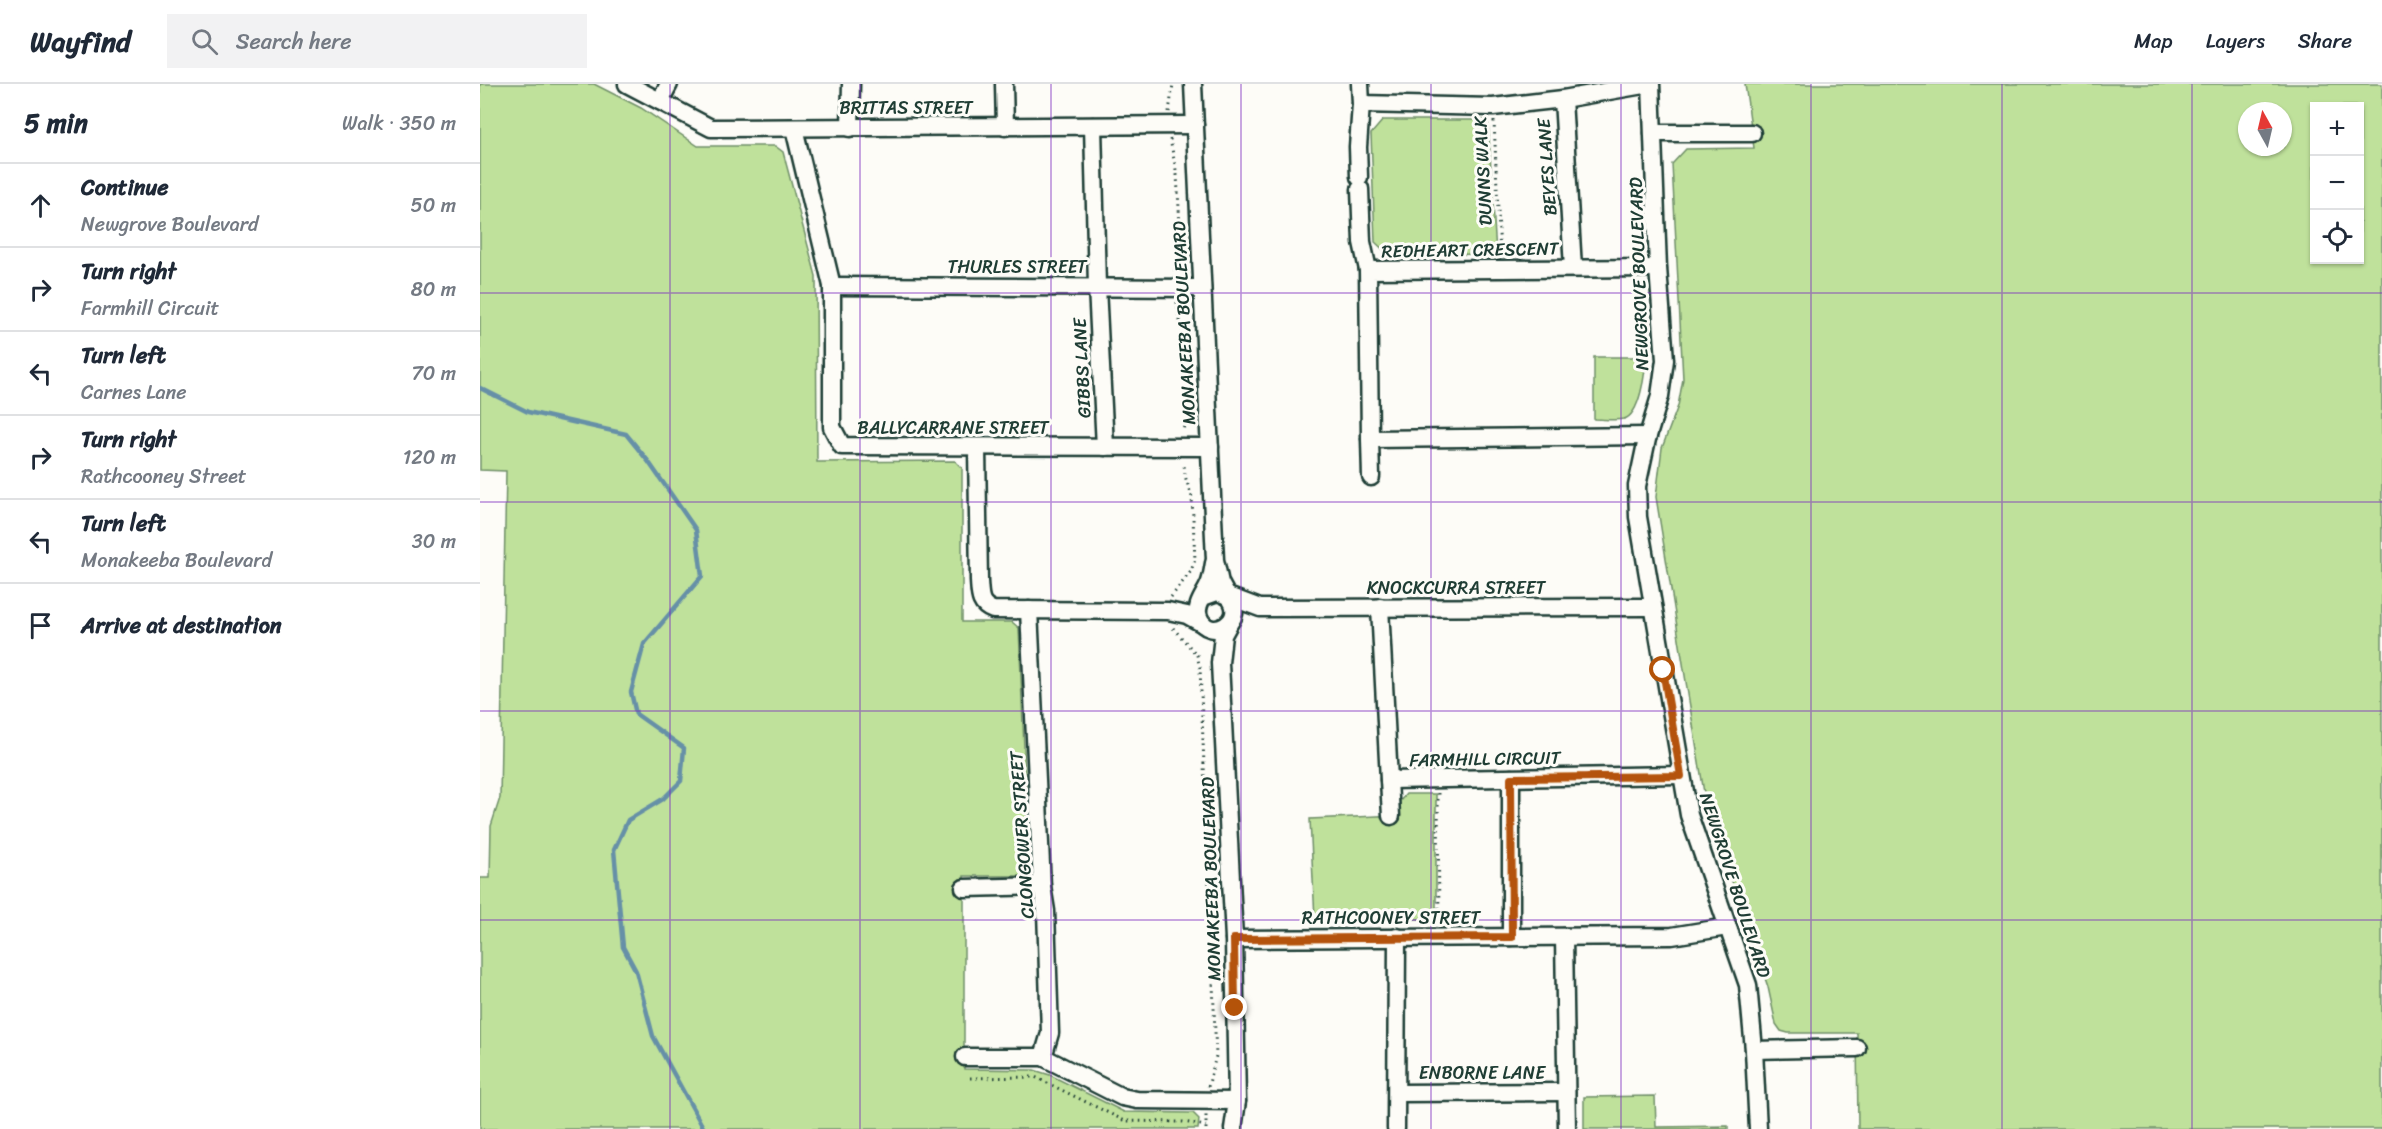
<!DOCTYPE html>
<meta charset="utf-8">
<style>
:root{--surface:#fff;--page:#f2f2f3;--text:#1f2937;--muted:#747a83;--line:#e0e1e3}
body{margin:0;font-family:Sriracha,sans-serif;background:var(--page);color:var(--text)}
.controls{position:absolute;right:18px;top:18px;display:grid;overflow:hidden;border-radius:0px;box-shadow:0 2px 4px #0004}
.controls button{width:54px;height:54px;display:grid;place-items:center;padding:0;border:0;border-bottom:2px solid var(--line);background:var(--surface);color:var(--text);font:30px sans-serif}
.compass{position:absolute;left:1758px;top:18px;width:54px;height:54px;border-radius:50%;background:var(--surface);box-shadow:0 2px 4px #0004;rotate:352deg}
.stop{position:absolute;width:18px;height:18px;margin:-14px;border:4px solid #b45309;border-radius:50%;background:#fff}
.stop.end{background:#b45309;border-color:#fff;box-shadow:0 2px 6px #0008}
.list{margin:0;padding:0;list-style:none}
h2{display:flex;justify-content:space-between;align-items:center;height:78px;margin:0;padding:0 24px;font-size:26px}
h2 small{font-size:20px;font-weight:400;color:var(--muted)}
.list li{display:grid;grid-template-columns:39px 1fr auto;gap:18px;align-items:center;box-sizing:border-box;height:84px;padding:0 24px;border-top:2px solid var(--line)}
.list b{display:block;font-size:22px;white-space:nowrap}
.list p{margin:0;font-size:20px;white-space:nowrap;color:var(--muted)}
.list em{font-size:20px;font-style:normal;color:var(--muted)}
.icon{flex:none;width:33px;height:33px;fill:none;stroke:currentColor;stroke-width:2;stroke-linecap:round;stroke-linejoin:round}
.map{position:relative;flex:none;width:1902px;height:1045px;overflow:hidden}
header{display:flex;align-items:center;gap:36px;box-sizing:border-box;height:84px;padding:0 30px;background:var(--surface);border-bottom:2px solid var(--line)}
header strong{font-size:28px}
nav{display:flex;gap:33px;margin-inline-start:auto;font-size:21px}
.search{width:420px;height:54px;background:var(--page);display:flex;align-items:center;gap:15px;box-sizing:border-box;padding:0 21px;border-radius:0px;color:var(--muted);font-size:22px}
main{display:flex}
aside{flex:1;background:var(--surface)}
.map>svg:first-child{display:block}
.green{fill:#bfe19b;stroke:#6f8f68;stroke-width:1.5;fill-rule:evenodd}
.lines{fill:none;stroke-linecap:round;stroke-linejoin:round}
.stream{stroke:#6690a7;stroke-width:4.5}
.minor-casing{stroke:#1f3d34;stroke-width:21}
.path{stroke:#1f3d34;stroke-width:3;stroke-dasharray:1.5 4.5;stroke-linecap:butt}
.minor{stroke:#fdfcf7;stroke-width:16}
.route{stroke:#b45309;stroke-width:8}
.grid{fill:none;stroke:#7b2cbf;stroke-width:1.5;stroke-opacity:0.55}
.labels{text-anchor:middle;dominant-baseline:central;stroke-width:6;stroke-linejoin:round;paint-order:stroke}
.street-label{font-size:18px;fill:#1f3d34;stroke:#fdfcf7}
</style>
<header>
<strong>Wayfind</strong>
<div class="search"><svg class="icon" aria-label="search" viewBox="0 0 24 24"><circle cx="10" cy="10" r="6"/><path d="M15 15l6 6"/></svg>Search here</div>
<nav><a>Map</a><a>Layers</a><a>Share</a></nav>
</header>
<main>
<aside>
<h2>5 min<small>Walk · 350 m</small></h2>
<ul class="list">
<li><svg class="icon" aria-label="ahead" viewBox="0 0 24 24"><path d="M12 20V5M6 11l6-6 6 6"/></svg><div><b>Continue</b><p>Newgrove Boulevard</p></div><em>50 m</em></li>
<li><svg class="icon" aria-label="right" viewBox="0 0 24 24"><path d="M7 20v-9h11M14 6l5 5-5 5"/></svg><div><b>Turn right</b><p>Farmhill Circuit</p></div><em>80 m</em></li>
<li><svg class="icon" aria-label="left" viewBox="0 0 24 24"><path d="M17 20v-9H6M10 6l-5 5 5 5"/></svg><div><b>Turn left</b><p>Carnes Lane</p></div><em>70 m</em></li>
<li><svg class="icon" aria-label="right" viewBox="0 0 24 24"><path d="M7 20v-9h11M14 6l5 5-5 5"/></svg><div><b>Turn right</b><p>Rathcooney Street</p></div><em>120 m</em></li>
<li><svg class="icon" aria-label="left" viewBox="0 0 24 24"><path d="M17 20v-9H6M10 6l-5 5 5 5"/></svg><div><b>Turn left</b><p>Monakeeba Boulevard</p></div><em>30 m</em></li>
<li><svg class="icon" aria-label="arrive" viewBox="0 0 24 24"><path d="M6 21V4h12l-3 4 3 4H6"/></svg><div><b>Arrive at destination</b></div></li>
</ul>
</aside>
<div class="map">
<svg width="1902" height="1045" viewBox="0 0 1902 1045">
<rect width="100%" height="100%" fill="#fdfcf7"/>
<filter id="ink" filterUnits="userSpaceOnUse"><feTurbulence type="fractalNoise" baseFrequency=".0167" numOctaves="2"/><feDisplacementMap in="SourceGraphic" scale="12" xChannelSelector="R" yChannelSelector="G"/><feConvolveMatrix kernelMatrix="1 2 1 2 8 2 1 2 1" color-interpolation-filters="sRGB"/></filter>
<g filter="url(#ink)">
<g class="green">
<path d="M0,0h114l47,24 57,38h77l8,6 33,124 1,186 138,-1 7,7v154h50l7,6 10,241 -6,7h-59v193l70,1 16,5 74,37 69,1 6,6 -1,10h-718v-251h10l1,-52 9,-28 6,-327 -26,-1z"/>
<path d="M1265,0h637v1045h-524l-1,-96h-69l-7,-2 -5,-7 -8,-37 -62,-182 -50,-308 6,-49 16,-42 5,-27 -11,-215 14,-15 68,-1zM1834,22h46v154h-46zM1767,27h36v36h-36z"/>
<path d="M903,36h105l8,134 -107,1 -14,-13 -4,-108z"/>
<path d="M1114,273h51c1,14 -5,58 -21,62 -9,2 -21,0 -30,0z"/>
<path d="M926,710h30v125h-121l-5,-100 90,-4v-14z"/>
<path d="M1175,1012l1,31 72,-1v3h-144v-32z"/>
</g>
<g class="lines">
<path class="stream" d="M0,304l48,24 98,22 22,27 48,69 6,46 -58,68 -13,48 5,22 48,34 -3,33 -18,18 -35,21 -14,30 9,97 13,24 17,65 51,93"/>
<defs>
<g id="minor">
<path d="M147,0l84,44 484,-3"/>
<path d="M524,0l1,43"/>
<path d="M713,0l22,476 5,23 7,13"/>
<path d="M880,0l1,20 132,3 70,-8 86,-15"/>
<path d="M1171,0l7,184 7,92 -5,36 -13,43 -10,47 1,31 51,298 59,170 6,65 4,79"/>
<path d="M1083,15l10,169"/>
<path d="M180,17l9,-17"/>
<path d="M613,42l4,161 8,160"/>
<path d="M314,44l38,158v141l10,19 368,1"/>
<path d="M370,44l1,-44"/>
<path d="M1173,49h99"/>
<path d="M879,93l-1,-30 3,-43"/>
<path d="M880,105l2,53 6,28"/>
<path d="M352,202l370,2"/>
<path d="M1168,352l-278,3 -2,-169 290,-2"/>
<path d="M890,355l1,38"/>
<path d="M497,364l2,133c1,14 0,24 14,29l175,1 19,4 16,9"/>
<path d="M748,512l32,12 393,-1"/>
<path d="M723,513l14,-5 11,4c22,24 -19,48 -29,21 -5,-12 7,-23 11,-35 2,-6 3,-13 4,-19"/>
<path d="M900,523l9,173 292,-5"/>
<path d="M549,526l13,276 4,25 4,122 -7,24"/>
<path d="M749,540l-6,11 -3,28 14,276 3,162 -4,28"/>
<path d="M1031,694v159"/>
<path d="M909,696l2,36"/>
<path d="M484,804l78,-2"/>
<path d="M1084,853l3,192"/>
<path d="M754,855l438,-3 55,-9"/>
<path d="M1274,966l103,-2"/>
<path d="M485,973h78l79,40 15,3 100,1"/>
<path d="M917,1009l169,-1"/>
<path d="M916,1045l1,-192"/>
</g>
</defs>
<use href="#minor" class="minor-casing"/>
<g class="path">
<path d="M689,28l4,-28"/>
<path d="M1014,37l6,134"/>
<path d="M690,55l7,36 2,33 2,38 -6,20v9"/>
<path d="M697,218l1,11 6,22 4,65 -5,32"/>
<path d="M691,513l20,-26 4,-11 -3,-63 -7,-21 -1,-13"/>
<path d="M693,544l24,27 3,13 16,388 -8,31"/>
<path d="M958,709l1,131"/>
<path d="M490,994l65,-1 90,44 58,1 23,4"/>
<path d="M726,1045v-14"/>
</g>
<use href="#minor" class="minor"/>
</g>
</g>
<g class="lines" filter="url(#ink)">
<path class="route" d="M755,924l-1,-69 278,-2 -1,-159 170,-2 -18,-106"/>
</g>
<path class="grid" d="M190,0v1045M380,0v1045M571,0v1045M761,0v1045M951,0v1045M1141,0v1045M1331,0v1045M1522,0v1045M1712,0v1045M0,209h1902M0,418h1902M0,627h1902M0,836h1902"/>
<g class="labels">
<g class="street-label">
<text x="426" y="24">BRITTAS STREET</text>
<text transform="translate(1067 83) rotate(-94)">BEYES LANE</text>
<text transform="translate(1003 87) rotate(-93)">DUNNS WALK</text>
<text transform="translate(990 166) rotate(-1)">REDHEART CRESCENT</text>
<text x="537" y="183">THURLES STREET</text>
<text transform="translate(1159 190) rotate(-92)">NEWGROVE BOULEVARD</text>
<text transform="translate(704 239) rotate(-93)">MONAKEEBA BOULEVARD</text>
<text transform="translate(602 284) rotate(-93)">GIBBS LANE</text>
<text x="473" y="344">BALLYCARRANE STREET</text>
<text x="976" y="504">KNOCKCURRA STREET</text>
<text transform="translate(1005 675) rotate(-1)">FARMHILL CIRCUIT</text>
<text transform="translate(542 751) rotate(-94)">CLONGOWER STREET</text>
<text transform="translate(731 795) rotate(-92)">MONAKEEBA BOULEVARD</text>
<text transform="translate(1255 801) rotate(72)">NEWGROVE BOULEVARD</text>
<text x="911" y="834">RATHCOONEY STREET</text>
<text x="1002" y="989">ENBORNE LANE</text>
</g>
</g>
</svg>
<div class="controls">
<button>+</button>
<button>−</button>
<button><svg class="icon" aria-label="locate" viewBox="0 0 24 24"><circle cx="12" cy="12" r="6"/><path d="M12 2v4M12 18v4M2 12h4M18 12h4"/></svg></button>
</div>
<svg class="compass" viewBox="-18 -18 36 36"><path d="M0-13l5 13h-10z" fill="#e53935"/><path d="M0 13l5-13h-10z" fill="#747a83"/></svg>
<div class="stop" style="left:1183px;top:586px"></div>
<div class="stop end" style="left:755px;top:924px"></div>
</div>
</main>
